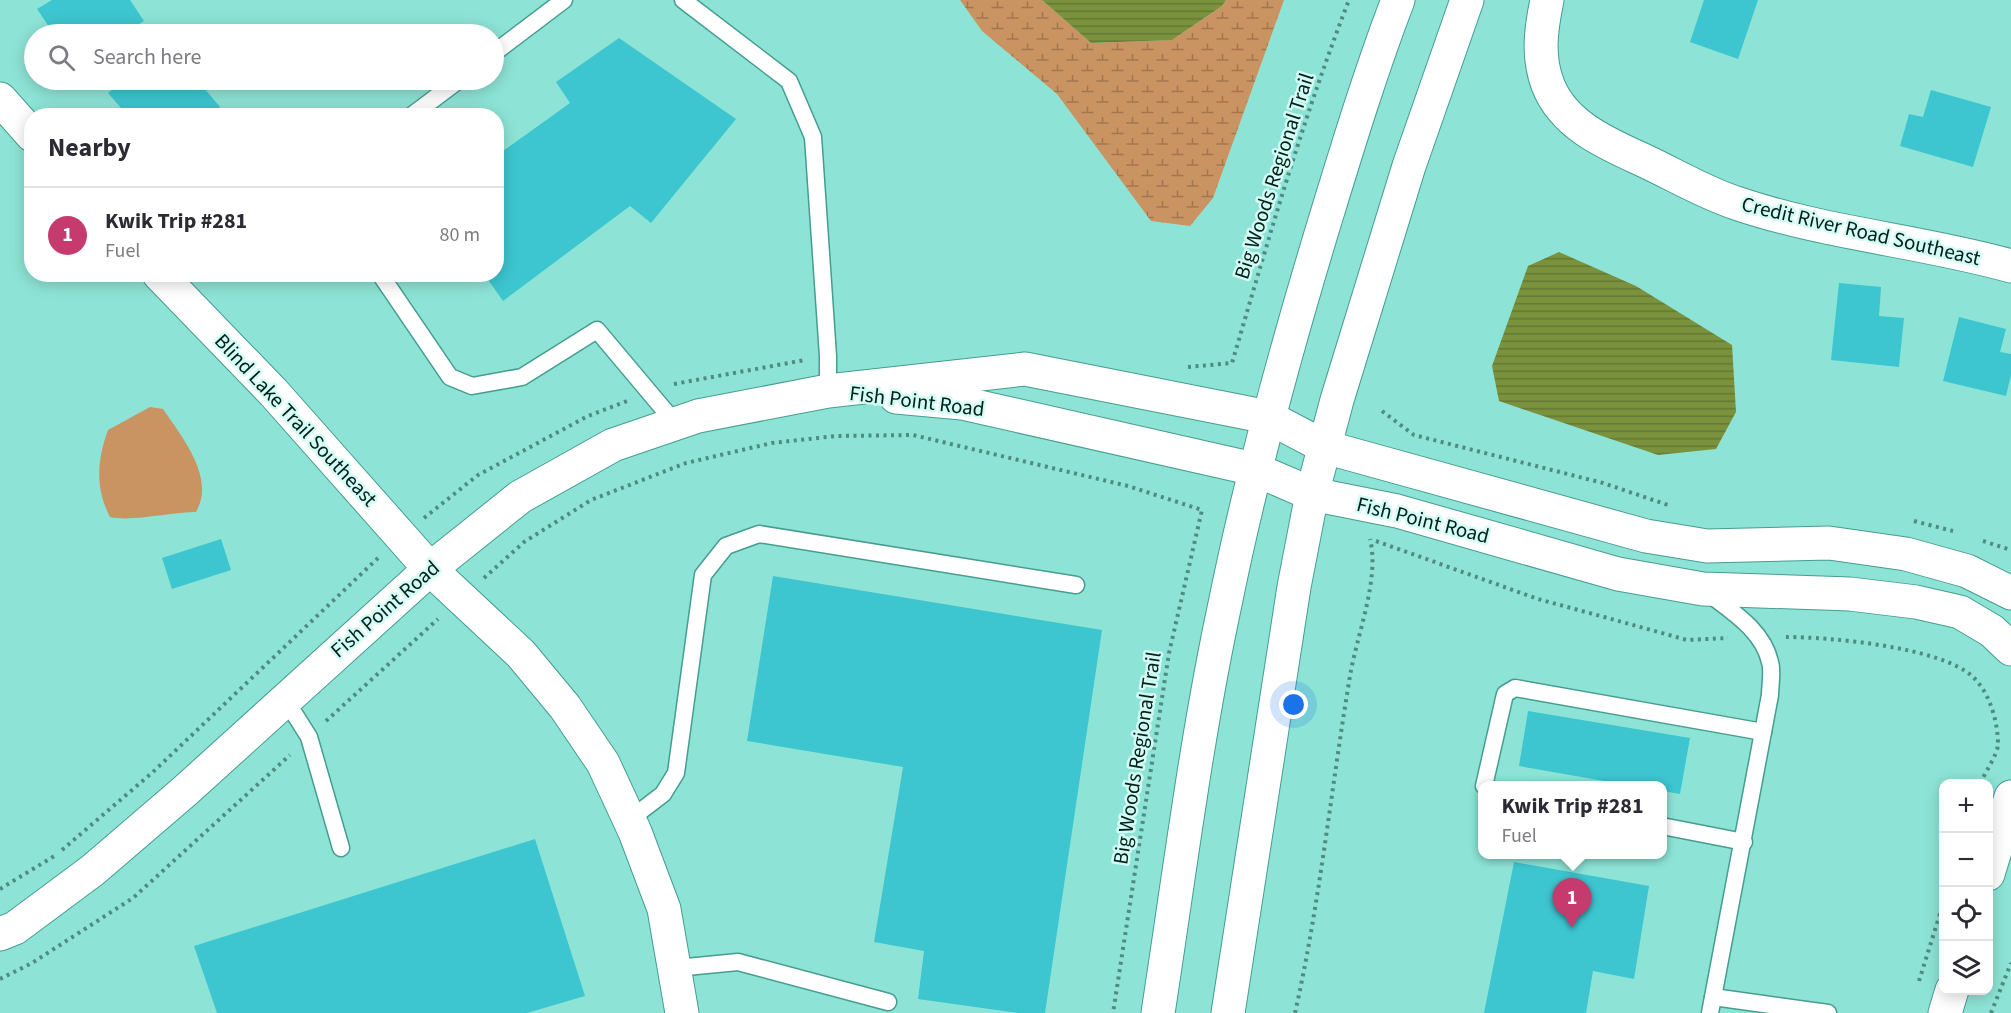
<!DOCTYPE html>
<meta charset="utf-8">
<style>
:root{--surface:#fff;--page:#f7f7f7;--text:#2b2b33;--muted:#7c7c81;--line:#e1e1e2;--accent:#c63b6e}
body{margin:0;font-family:"Source Sans 3",sans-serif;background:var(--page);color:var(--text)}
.controls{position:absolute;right:18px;bottom:18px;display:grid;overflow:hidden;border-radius:12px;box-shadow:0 3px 15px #0003}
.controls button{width:54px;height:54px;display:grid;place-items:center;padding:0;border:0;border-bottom:2px solid var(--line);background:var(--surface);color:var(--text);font:30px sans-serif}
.you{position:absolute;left:1294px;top:705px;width:21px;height:21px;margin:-15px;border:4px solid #fff;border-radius:50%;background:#1a73e8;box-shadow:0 0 0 9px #1a73e833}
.badge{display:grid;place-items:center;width:39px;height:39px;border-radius:50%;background:var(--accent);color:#fff;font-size:20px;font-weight:700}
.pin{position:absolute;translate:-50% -50px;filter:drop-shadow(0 2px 3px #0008)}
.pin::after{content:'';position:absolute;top:32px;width:21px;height:18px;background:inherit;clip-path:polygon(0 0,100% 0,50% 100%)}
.popup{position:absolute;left:1478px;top:781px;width:189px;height:78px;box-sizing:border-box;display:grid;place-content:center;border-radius:12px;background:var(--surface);filter:drop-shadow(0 2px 4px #0005);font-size:20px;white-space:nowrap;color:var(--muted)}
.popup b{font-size:22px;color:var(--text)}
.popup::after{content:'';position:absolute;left:50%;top:100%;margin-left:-12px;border:12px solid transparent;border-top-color:var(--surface)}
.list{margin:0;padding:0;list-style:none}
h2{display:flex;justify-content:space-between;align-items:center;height:78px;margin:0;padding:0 24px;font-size:26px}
h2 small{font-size:20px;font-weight:400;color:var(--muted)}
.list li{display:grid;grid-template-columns:39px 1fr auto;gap:18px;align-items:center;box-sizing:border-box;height:96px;padding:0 24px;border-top:2px solid var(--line)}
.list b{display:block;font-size:22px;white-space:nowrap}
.list p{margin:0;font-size:20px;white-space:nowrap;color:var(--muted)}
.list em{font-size:20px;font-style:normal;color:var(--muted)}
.icon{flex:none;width:33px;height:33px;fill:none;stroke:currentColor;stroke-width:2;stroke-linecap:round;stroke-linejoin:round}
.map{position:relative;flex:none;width:2011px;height:1013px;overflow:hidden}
.search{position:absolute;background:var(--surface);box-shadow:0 3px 15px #0003;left:24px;top:24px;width:480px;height:66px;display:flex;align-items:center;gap:15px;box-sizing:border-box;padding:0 21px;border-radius:33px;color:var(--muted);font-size:22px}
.panel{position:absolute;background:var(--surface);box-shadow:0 3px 15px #0003;left:24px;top:108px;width:480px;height:174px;border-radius:24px}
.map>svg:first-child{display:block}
.wetland{fill:url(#wetland-marsh)}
.green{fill:#ca9362}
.water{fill:url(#water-rules)}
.building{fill:#3dc6d0}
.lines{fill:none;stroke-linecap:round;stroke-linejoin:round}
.lane-casing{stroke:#459d90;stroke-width:19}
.street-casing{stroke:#459d90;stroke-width:35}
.secondary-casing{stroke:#459d90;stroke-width:35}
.path{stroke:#4f8b81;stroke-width:4;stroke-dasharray:3 4.5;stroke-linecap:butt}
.lane{stroke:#fff;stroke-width:16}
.street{stroke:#fff;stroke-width:33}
.secondary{stroke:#fff;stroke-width:33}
.labels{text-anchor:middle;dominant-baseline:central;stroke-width:5;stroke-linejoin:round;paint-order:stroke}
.street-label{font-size:21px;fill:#031f1b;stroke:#d3fcf4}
</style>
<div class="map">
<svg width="2011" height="1013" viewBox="0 0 2011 1013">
<defs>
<pattern id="wetland-marsh" width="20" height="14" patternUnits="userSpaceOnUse" patternTransform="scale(1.5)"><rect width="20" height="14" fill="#ca9362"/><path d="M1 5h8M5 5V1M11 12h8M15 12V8" fill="none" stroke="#a27750"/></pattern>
<pattern id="water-rules" width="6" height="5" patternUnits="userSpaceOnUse" patternTransform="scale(1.5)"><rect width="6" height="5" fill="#7b923d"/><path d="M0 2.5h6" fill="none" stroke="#637732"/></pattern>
</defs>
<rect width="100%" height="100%" fill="#8de4d6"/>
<path class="wetland" d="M960,0h82l49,43 81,-3 50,-34 4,-6h58l-71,198 -23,28 -39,-5 -94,-127 -75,-63z"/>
<path class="green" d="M150,407l13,2c19,28 53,69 33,103 -25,0 -64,10 -86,5 -15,-29 -13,-57 -2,-87z"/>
<g class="water">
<path d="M1042,0h184l-4,6 -50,34 -81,3z"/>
<path d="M1559,252l77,34 96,59 4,67 -20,37 -58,6 -159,-54 -7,-35 36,-100z"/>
</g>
<g class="building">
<path d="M52,0h78l14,21 -21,13h-69l-17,-25z"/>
<path d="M1704,0h54l-20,59 -48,-17z"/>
<path d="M619,38l117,81 -85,104 -21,-17 -127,95 -19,-27h12v-118l74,-53 -14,-21z"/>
<path d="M124,80h78l-3,2 21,25 -9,9h-83l-20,-23z"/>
<path d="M1931,90l60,17 -18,60 -73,-21 9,-32 14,3z"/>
<path d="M1839,283l42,4 -2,29 25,2 -5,49 -68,-7z"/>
<path d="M1959,317l47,12 -6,23 11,2v21l-5,21 -63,-15z"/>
<path d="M221,539l10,31 -59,19 -10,-31z"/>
<path d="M773,576l329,54 -57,383h-27l-100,-14 6,-48 -50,-9 29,-175 -156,-26z"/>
<path d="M1528,711l162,27 -10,56 -18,-3v-5h-29l-114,-20z"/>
<path d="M535,839l50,157 -58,17h-310l-23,-67z"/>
<path d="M1514,862l135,24 -15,93 -41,-8 -7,42h-102z"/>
</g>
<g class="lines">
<defs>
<g id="lane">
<path d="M683,0l106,81 24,56 15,219v35"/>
<path d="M494,53l70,-53"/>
<path d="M411,116l48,-36"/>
<path d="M380,274l70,103 22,9 50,-9 75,-47 79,94"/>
<path d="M1708,593c23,18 55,37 62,69 3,9 0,23 0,33l-60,318"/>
<path d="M285,699l24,38 32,111"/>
<path d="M1484,786l21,-92 10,-6 248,44"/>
<path d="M629,820l34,-26 13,-21 27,-198 23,-29 33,-12 317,51"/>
<path d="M1662,826l82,16"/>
<path d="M676,968l62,-6 150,40"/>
<path d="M1713,997l115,16"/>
</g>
<g id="street">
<path d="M1547,0c-6,29 -10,57 1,85 16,41 60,59 97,76 30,14 60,32 91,42 87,30 186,38 275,63"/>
<path d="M0,99l32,36"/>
<path d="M159,274l115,119 156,176 91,85 44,53 38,56 32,69 29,77 18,104"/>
<path d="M896,397l66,6 292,66"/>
<path d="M1988,874l23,-77"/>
<path d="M0,934l15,-6 78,-58 92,-79 245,-222 90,-72 93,-52 85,-29 130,-25 197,-22 243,48"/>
<path d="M1945,1013l7,-23"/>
</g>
<g id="secondary">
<path d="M1268,417l57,30 321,89 61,10 122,-3 77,11 61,17 44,22"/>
<path d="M1254,469l58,25 85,17 221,63 85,15 147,5 66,8 44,10 32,19 19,18"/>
<path d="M1158,1013c21,-136 38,-274 67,-409 26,-128 61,-255 99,-380 23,-75 46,-151 74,-224"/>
<path d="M1228,1013l66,-426 18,-93 25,-94 72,-234 58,-166"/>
</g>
</defs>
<use href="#lane" class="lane-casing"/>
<use href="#street" class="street-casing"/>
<use href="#secondary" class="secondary-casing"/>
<g class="path">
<path d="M1188,367l44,-4c36,-122 71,-245 117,-363"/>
<path d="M674,384l131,-24"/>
<path d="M1382,411l32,24 189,48 68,23"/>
<path d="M424,518l54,-43 110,-59 39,-15"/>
<path d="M1914,521l39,10"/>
<path d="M1376,541l162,58 66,18 83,23 41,-2"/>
<path d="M1983,541l28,9"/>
<path d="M484,578l40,-36 67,-42 95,-37 86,-20 64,-7 77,-1 215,51 74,24 -33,143 -56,360"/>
<path d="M1786,637c43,0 156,10 187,40 17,16 25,45 25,68 -1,10 -11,24 -15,33"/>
<path d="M326,721l112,-102"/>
<path d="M62,850l91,-78 225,-214"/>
<path d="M0,889l56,-34"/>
<path d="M0,979l32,-16 101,-65 157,-143"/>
<path d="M1919,981l25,-80"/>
<path d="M1295,1013c25,-111 36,-224 55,-337 7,-42 30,-97 20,-137"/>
<path d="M1991,1013l20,-50"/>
</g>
<use href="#lane" class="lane"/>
<use href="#street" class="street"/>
<use href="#secondary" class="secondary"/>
</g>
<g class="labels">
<g class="street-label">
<text transform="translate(1274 176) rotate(-72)">Big Woods Regional Trail</text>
<text transform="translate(1861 231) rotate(13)">Credit River Road Southeast</text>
<text transform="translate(917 401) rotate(7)">Fish Point Road</text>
<text transform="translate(296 420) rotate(47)">Blind Lake Trail Southeast</text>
<text transform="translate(1423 520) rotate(14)">Fish Point Road</text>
<text transform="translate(385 609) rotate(-41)">Fish Point Road</text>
<text transform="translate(1137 758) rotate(-81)">Big Woods Regional Trail</text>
</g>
</g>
</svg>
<div class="controls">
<button>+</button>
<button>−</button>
<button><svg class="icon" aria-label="locate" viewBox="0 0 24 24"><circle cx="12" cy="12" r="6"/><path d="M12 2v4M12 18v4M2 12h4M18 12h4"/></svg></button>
<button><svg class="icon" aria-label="layers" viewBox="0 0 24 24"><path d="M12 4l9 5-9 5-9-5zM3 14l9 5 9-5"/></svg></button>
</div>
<div class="you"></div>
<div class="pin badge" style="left:1572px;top:928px">1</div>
<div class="popup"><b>Kwik Trip #281</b>Fuel</div>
<div class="search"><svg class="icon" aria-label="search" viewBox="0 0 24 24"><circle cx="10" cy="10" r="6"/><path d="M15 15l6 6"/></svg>Search here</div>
<section class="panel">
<h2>Nearby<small></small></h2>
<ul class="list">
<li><span class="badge">1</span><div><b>Kwik Trip #281</b><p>Fuel</p></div><em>80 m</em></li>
</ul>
</section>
</div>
